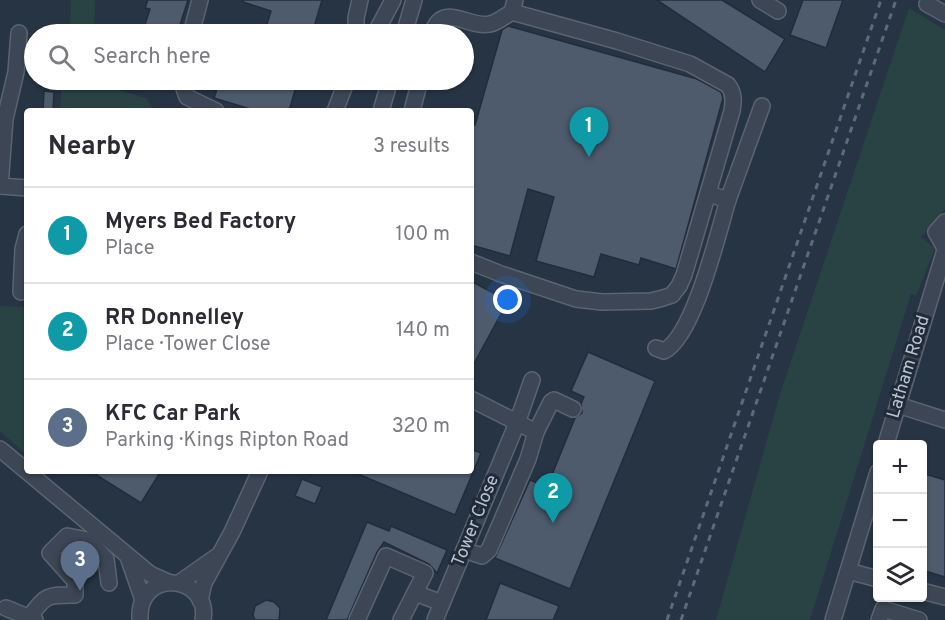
<!DOCTYPE html>
<meta charset="utf-8">
<style>
:root{--surface:#fff;--page:#f2f2f3;--text:#2b2b33;--muted:#7c7c81;--line:#e1e1e2;--accent:#111827}
body{margin:0;font-family:Overpass,sans-serif;background:var(--page);color:var(--text)}
.controls{position:absolute;right:18px;bottom:18px;display:grid;overflow:hidden;border-radius:6px;box-shadow:0 2px 4px #0004}
.controls button{width:54px;height:54px;display:grid;place-items:center;padding:0;border:0;border-bottom:2px solid var(--line);background:var(--surface);color:var(--text);font:30px sans-serif}
.you{position:absolute;left:508px;top:300px;width:21px;height:21px;margin:-15px;border:4px solid #fff;border-radius:50%;background:#1a73e8;box-shadow:0 0 0 9px #1a73e833}
.badge{display:grid;place-items:center;width:39px;height:39px;border-radius:50%;background:var(--accent);color:#fff;font-size:20px;font-weight:700}
.pin{position:absolute;translate:-50% -50px;filter:drop-shadow(0 2px 3px #0008)}
.pin::after{content:'';position:absolute;top:32px;width:21px;height:18px;background:inherit;clip-path:polygon(0 0,100% 0,50% 100%)}
.list{margin:0;padding:0;list-style:none}
h2{display:flex;justify-content:space-between;align-items:center;height:78px;margin:0;padding:0 24px;font-size:26px}
h2 small{font-size:20px;font-weight:400;color:var(--muted)}
.list li{display:grid;grid-template-columns:39px 1fr auto;gap:18px;align-items:center;box-sizing:border-box;height:96px;padding:0 24px;border-top:2px solid var(--line)}
.list b{display:block;font-size:22px;white-space:nowrap}
.list p{margin:0;font-size:20px;white-space:nowrap;color:var(--muted)}
.list em{font-size:20px;font-style:normal;color:var(--muted)}
.icon{flex:none;width:33px;height:33px;fill:none;stroke:currentColor;stroke-width:2;stroke-linecap:round;stroke-linejoin:round}
.map{position:relative;flex:none;width:945px;height:620px;overflow:hidden}
.search{position:absolute;background:var(--surface);box-shadow:0 2px 4px #0004;left:24px;top:24px;width:450px;height:66px;display:flex;align-items:center;gap:15px;box-sizing:border-box;padding:0 21px;border-radius:33px;color:var(--muted);font-size:22px}
.panel{position:absolute;background:var(--surface);box-shadow:0 2px 4px #0004;left:24px;top:108px;width:450px;height:366px;border-radius:6px}
.map>svg:first-child{display:block}
.green{fill:#294345}
.building{fill:#4e5b6d;stroke:#222d3b;stroke-width:1.5}
.lines{fill:none;stroke-linecap:round;stroke-linejoin:round}
.minor-casing{stroke:#5a6471;stroke-width:18}
.minor{stroke:#3c4654;stroke-width:15}
.rail{stroke:#5e6a7b;stroke-width:3;stroke-dasharray:6 6;stroke-linecap:butt}
.labels{text-anchor:middle;dominant-baseline:central;stroke-width:6;stroke-linejoin:round;paint-order:stroke}
.street-label{font-size:18px;fill:#b9c1cd;stroke:#202b39}
</style>
<div class="map">
<svg width="945" height="620" viewBox="0 0 945 620">
<rect width="100%" height="100%" fill="#273444"/>
<g class="green">
<path d="M71,0h24l-1,34h-24z"/>
<path d="M909,8l36,22v179l-24,28 14,11 -19,48 -5,-2 -101,326h-94l64,-226z"/>
<path d="M62,80h31v3l53,15 8,13h-94z"/>
<path d="M0,306l27,1v148l-27,-24z"/>
</g>
<g class="building">
<path d="M148,0h40l-11,34h-35l8,-25 -5,-1z"/>
<path d="M243,0h79l-10,34h-48l7,-23 -28,-9z"/>
<path d="M657,0h65l63,39 -20,33z"/>
<path d="M803,0h40l-17,48 -36,-13z"/>
<path d="M508,26l189,53 24,13 2,6 -47,171 -35,-11 -2,7 -38,-11 -7,23 -58,-16 18,-64 -26,-8 -18,67 -39,-11v-121l4,1 27,-95z"/>
<path d="M49,80h10l-1,9 -9,-1z"/>
<path d="M139,80h27l-3,9 -24,-7z"/>
<path d="M220,80h78l-9,31h-32l-43,-13z"/>
<path d="M44,91l10,1 -1,19h-10z"/>
<path d="M471,281l37,20 -37,68z"/>
<path d="M588,352l67,29 -85,208 -75,-31 35,-78 17,7 28,-69 7,-5 -1,-9 3,-7 -13,-6z"/>
<path d="M471,449l10,4 -26,62 -104,-44h120z"/>
<path d="M90,471h71l-20,32z"/>
<path d="M922,473l23,7v97l-23,-7z"/>
<path d="M302,479l20,8 -7,17 -20,-8z"/>
<path d="M367,522l22,9 2,-5 56,24 -10,23 -8,-9 -45,-22 -7,10 -30,68h-21z"/>
<path d="M70,547l13,2 14,18 -12,14 -3,-7 -19,-21z"/>
<path d="M500,583l59,23 -6,14h-67z"/>
<path d="M266,600l8,2 6,6 -1,12h-24l-2,-5 2,-9z"/>
</g>
<g class="lines">
<defs>
<g id="minor">
<path d="M360,0l-4,18v11l7,5"/>
<path d="M760,0l18,11"/>
<path d="M927,4l18,10"/>
<path d="M191,34l9,-34"/>
<path d="M375,34l18,-34"/>
<path d="M404,34l10,-34"/>
<path d="M432,34c10,-34 37,-5 58,-10 8,-2 15,-8 22,-12l3,-12"/>
<path d="M181,80l6,17 29,14"/>
<path d="M335,111l12,-31"/>
<path d="M381,111l9,-31"/>
<path d="M412,111l8,-31"/>
<path d="M0,186l5,-67 11,-47 3,-39"/>
<path d="M0,186l27,2"/>
<path d="M728,200l34,-94"/>
<path d="M945,222l-9,10 9,16"/>
<path d="M471,262l30,12 75,25 26,3 49,-1 12,-3 9,-3 7,-9 5,-11 48,-164c2,-10 2,-18 -4,-26l-38,-21 -73,-23 -105,-29"/>
<path d="M21,292l2,-43 4,-15"/>
<path d="M656,348l8,3c30,-15 54,-118 64,-151l-19,-6"/>
<path d="M471,399l65,33 15,-30 3,-2 19,9"/>
<path d="M898,405l47,15"/>
<path d="M886,444l59,-194"/>
<path d="M0,449l150,125 18,8"/>
<path d="M464,550l18,6 7,-6 39,-91 8,-27"/>
<path d="M128,557l15,43"/>
<path d="M848,571l30,8"/>
<path d="M179,583l37,-26"/>
<path d="M922,591l23,6"/>
<path d="M415,593l27,10"/>
<path d="M200,600l4,-17 28,-51 28,-61"/>
<path d="M6,608l29,12"/>
<path d="M30,617c15,-23 19,-22 45,-22v-14l-25,-28 17,-17 21,4 18,19 3,24"/>
<path d="M140,620c-3,-54 71,-45 63,0"/>
<path d="M357,620l29,-64 39,17 -24,47"/>
<path d="M435,620l82,-197 15,-43"/>
<path d="M833,620l45,-148"/>
<path d="M879,620l4,-11 36,11"/>
</g>
</defs>
<use href="#minor" class="minor-casing"/>
<use href="#minor" class="minor"/>
<g class="rail">
<path d="M667,620l214,-620"/>
<path d="M681,620l215,-620"/>
</g>
</g>
<g class="labels">
<g class="street-label">
<text transform="translate(909 367) rotate(-73)">Latham Road</text>
<text transform="translate(476 521) rotate(-68)">Tower Close</text>
</g>
</g>
</svg>
<div class="controls">
<button>+</button>
<button>−</button>
<button><svg class="icon" aria-label="layers" viewBox="0 0 24 24"><path d="M12 4l9 5-9 5-9-5zM3 14l9 5 9-5"/></svg></button>
</div>
<div class="you"></div>
<div class="pin badge" style="left:589px;top:157px;background:#0f9aa8">1</div>
<div class="pin badge" style="left:553px;top:523px;background:#0f9aa8">2</div>
<div class="pin badge" style="left:80px;top:591px;background:#5c6f8a">3</div>
<div class="search"><svg class="icon" aria-label="search" viewBox="0 0 24 24"><circle cx="10" cy="10" r="6"/><path d="M15 15l6 6"/></svg>Search here</div>
<section class="panel">
<h2>Nearby<small>3 results</small></h2>
<ul class="list">
<li><span class="badge" style="background:#0f9aa8">1</span><div><b>Myers Bed Factory</b><p>Place</p></div><em>100 m</em></li>
<li><span class="badge" style="background:#0f9aa8">2</span><div><b>RR Donnelley</b><p>Place · Tower Close</p></div><em>140 m</em></li>
<li><span class="badge" style="background:#5c6f8a">3</span><div><b>KFC Car Park</b><p>Parking · Kings Ripton Road</p></div><em>320 m</em></li>
</ul>
</section>
</div>
